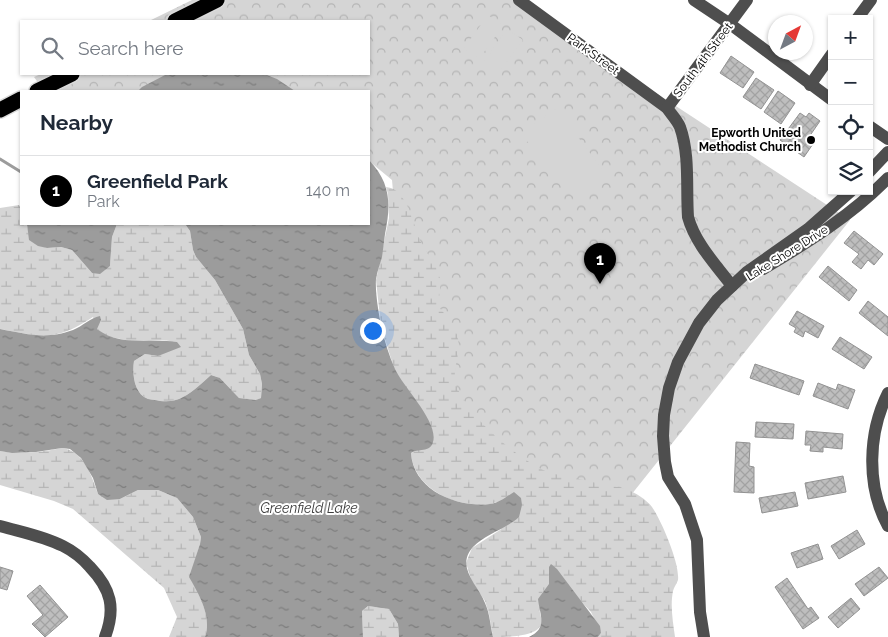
<!DOCTYPE html>
<meta charset="utf-8">
<style>
:root{--surface:#fff;--page:#f6f6f7;--text:#1f2937;--muted:#747a83;--line:#e0e1e3;--accent:#000}
body{margin:0;font-family:Raleway,sans-serif;background:var(--page);color:var(--text)}
.controls{position:absolute;right:15px;top:15px;display:grid;overflow:hidden;border-radius:0px;box-shadow:0 1px 4px #0004}
.controls button{width:45px;height:45px;display:grid;place-items:center;padding:0;border:0;border-bottom:1px solid var(--line);background:var(--surface);color:var(--text);font:25px sans-serif}
.compass{position:absolute;left:768px;top:15px;width:45px;height:45px;border-radius:50%;background:var(--surface);box-shadow:0 1px 4px #0004;rotate:41deg}
.you{position:absolute;left:372px;top:330px;width:18px;height:18px;margin:-12px;border:4px solid #fff;border-radius:50%;background:#1a73e8;box-shadow:0 0 0 8px #1a73e833}
.badge{display:grid;place-items:center;width:32px;height:32px;border-radius:50%;background:var(--accent);color:#fff;font-size:16px;font-weight:700}
.pin{position:absolute;translate:-50% -41px;filter:drop-shadow(0 1px 2px #0008)}
.pin::after{content:'';position:absolute;top:26px;width:18px;height:15px;background:inherit;clip-path:polygon(0 0,100% 0,50% 100%)}
.list{margin:0;padding:0;list-style:none}
h2{display:flex;justify-content:space-between;align-items:center;height:65px;margin:0;padding:0 20px;font-size:21px}
h2 small{font-size:16px;font-weight:400;color:var(--muted)}
.list li{display:grid;grid-template-columns:32px 1fr auto;gap:15px;align-items:center;box-sizing:border-box;height:70px;padding:0 20px;border-top:1px solid var(--line)}
.list b{display:block;font-size:19px;white-space:nowrap}
.list p{margin:0;font-size:16px;white-space:nowrap;color:var(--muted)}
.list em{font-size:16px;font-style:normal;color:var(--muted)}
.icon{flex:none;width:28px;height:28px;fill:none;stroke:currentColor;stroke-width:2;stroke-linecap:round;stroke-linejoin:round}
.map{position:relative;flex:none;width:888px;height:637px;overflow:hidden}
.search{position:absolute;background:var(--surface);box-shadow:0 1px 4px #0004;left:20px;top:20px;width:350px;height:55px;display:flex;align-items:center;gap:12px;box-sizing:border-box;padding:0 18px;border-radius:0px;color:var(--muted);font-size:19px}
.panel{position:absolute;background:var(--surface);box-shadow:0 1px 4px #0004;left:20px;top:90px;width:350px;height:135px;border-radius:0px}
.map>svg:first-child{display:block}
.forest{fill:url(#forest-crowns)}
.wetland{fill:url(#wetland-marsh)}
.pitch{fill:#d5d5d5}
.water{fill:url(#water-ripples)}
.lines{fill:none;stroke-linecap:round;stroke-linejoin:round}
.stream{stroke:#9c9c9c;stroke-width:3}
.building{fill:url(#building-cross-hatch);stroke:#929292}
.highway-casing{stroke:#dbdbdb;stroke-width:18}
.minor{stroke:#4e4e4e;stroke-width:12}
.highway{stroke:#000;stroke-width:15}
.poi-dot{fill:#000;stroke:#fff;stroke-width:2}
.labels{text-anchor:middle;dominant-baseline:central;stroke-width:4;stroke-linejoin:round;paint-order:stroke}
.street-label{font-size:12px;fill:#000;stroke:#fff}
.poi-label{font-size:12px;font-weight:bold;fill:#000;stroke:#fff;text-anchor:end}
.water-label{font-size:14px;font-style:italic;fill:#3d3d3d;stroke:#fff}
</style>
<div class="map">
<svg width="888" height="637" viewBox="0 0 888 637">
<defs>
<pattern id="forest-crowns" width="20" height="18" patternUnits="userSpaceOnUse" patternTransform="scale(1.25)"><rect width="20" height="18" fill="#d5d5d5"/><path d="M2 6a3 3 0 1 1 6 0M12 15a3 3 0 1 1 6 0" fill="none" stroke="#b5b5b5"/></pattern>
<pattern id="wetland-marsh" width="20" height="14" patternUnits="userSpaceOnUse" patternTransform="scale(1.25)"><rect width="20" height="14" fill="#d5d5d5"/><path d="M1 5h8M5 5V1M11 12h8M15 12V8" fill="none" stroke="#b5b5b5"/></pattern>
<pattern id="water-ripples" width="26" height="14" patternUnits="userSpaceOnUse" patternTransform="scale(1.25)"><rect width="26" height="14" fill="#9c9c9c"/><path d="M2 4q2-2 4 0t4 0M15 11q2-2 4 0t4 0" fill="none" stroke="#7d7d7d"/></pattern>
<pattern id="building-cross-hatch" width="8" height="8" patternUnits="userSpaceOnUse" patternTransform="scale(1.25)"><rect width="8" height="8" fill="#bebebe"/><path d="M0 0l8 8M0 8l8-8" fill="none" stroke="#a2a2a2"/></pattern>
</defs>
<rect width="100%" height="100%" fill="#fff"/>
<path class="forest" d="M192,0h322l336,220 -332,417 -21,-135 -90,-154 -15,-168 -23,-19v-70h-325l-10,-14 7,-3h328v-53h-220z"/>
<g class="wetland">
<path d="M386,187c22,1 28,42 36,57 5,11 14,19 17,31 3,10 0,21 -1,31 14,17 23,25 20,48 -1,7 -4,16 -3,23 1,32 67,86 95,96l77,16c8,4 19,10 25,18 9,13 28,56 26,73 -1,3 -4,7 -5,11 -3,15 0,31 2,46h-77l3,-4 -10,-21 -17,-18 -17,-25 -8,-1v16c-2,4 -6,6 -7,9 -4,7 -3,17 -1,24 6,20 -32,20 -48,20l-4,-23 -4,-13 -13,-19 -6,-19 6,-15 45,-29 5,-14c-6,-1 -13,-4 -19,-5 -4,0 -8,3 -12,4 -6,1 -13,0 -19,0 -28,-2 -59,-21 -61,-51l4,-2 16,-25 -36,-55 -14,-44 -5,-47 13,-62 -1,-24z"/>
<path d="M19,205l2,3v16h6l3,16 17,8 14,-1 11,3 20,23 18,-7 2,-29 5,-13h68l5,7 3,19 3,7 19,23 28,49 6,26 11,19 2,10 -1,14 -4,2 -18,-2 -19,-20 -9,-3c-8,7 -18,17 -28,22 -7,4 -14,5 -23,4 -3,-1 -8,-1 -12,-2 -14,-5 -16,-25 -14,-38l11,-7 13,2 19,-14 -15,-2 -27,2 -29,-6 -9,-7 -4,-12c-38,25 -51,20 -93,12v-121z"/>
<path d="M62,448c21,2 30,28 36,46l22,5 18,-9h20l19,8 16,19 8,20 -1,7 -10,33c9,17 22,40 15,60h-36l8,-20 -13,-29 -91,-79 -19,-8 -54,-16v-34c21,4 41,1 62,-3z"/>
<path d="M368,606l21,3 9,15 1,13h-36l-1,-26z"/>
</g>
<g class="pitch">
<path d="M488,15l15,11 -24,33 -15,-11z"/>
<path d="M507,29l16,11 -24,32 -15,-10z"/>
<path d="M562,105l16,25v7l24,32 1,6 -27,23 -5,-3 -45,-55 6,-6 -4,-6z"/>
</g>
<g class="water">
<path d="M167,74h97l13,5 18,12h-157l4,-4z"/>
<path d="M369,160c22,23 22,45 16,74 -1,8 -2,16 -3,23 -2,7 -5,15 -6,22 -1,14 3,37 6,50 3,13 7,27 13,40 8,18 44,53 38,73 -3,11 -15,6 -22,11 2,37 46,55 79,51 9,-1 16,-7 24,-12l7,6 1,7 -3,12c-13,12 -34,17 -46,30 -18,20 5,38 12,56 5,11 5,22 8,34h-94l-1,-13 -9,-15 -21,-3 -6,5 1,26h-158c7,-20 -6,-43 -16,-60l11,-33 1,-7 -8,-20 -16,-19 -19,-8h-20l-18,9 -13,1 -9,-6 -5,-16 -12,-20 -11,-9 -8,-1 -26,4 -24,1 -12,-2v-122c27,5 46,11 73,1 10,-4 17,-12 27,-14l1,4 -4,9c23,18 53,9 80,13l4,5 -23,9 -13,-2 -11,7c-2,13 0,33 14,38 4,1 9,1 12,2 9,1 16,0 23,-4 10,-5 20,-15 28,-22l9,3 19,20 17,2 5,-2 1,-14 -2,-10 -11,-19 -6,-26 -28,-49 -19,-23 -3,-7 -3,-19 -5,-7h184z"/>
<path d="M27,224h90l-5,13 -2,29 -10,8 -8,-1 -20,-23 -11,-3 -14,1 -9,-2 -9,-6z"/>
<path d="M551,564l6,5 43,57 1,7 -3,4h-69c19,-9 11,-21 9,-38l11,-15v-17z"/>
</g>
<g class="lines">
<path class="stream" d="M0,159l21,13"/>
</g>
<g class="building">
<path d="M731,56l23,16 -11,16 -23,-15z"/>
<path d="M756,78l18,12 -13,19 -18,-12z"/>
<path d="M778,91l17,12 -14,21 -17,-12z"/>
<path d="M800,113l6,4 3,-4 11,8 -11,16 6,4 -11,16 -24,-17z"/>
<path d="M854,231l29,23 -9,11 -6,-5 -7,9 -9,-7 7,-8 -15,-11z"/>
<path d="M828,266l29,24 -8,11 -30,-24z"/>
<path d="M868,301l20,16v19l-29,-23z"/>
<path d="M797,311l27,15 -6,12 -13,-7 -2,6 -9,-5 2,-4 -7,-4z"/>
<path d="M840,337l32,20 -8,12 -32,-20z"/>
<path d="M755,364l49,17 -5,14 -49,-17z"/>
<path d="M818,383l18,7 2,-6 17,6 -7,19 -35,-13z"/>
<path d="M756,422l38,2 -1,15 -38,-2z"/>
<path d="M806,431l37,3 -1,15 -19,-2v5l-13,-1 1,-6h-6z"/>
<path d="M736,442l14,1 -1,23 5,1v26l-20,-1z"/>
<path d="M843,476l3,16 -38,7 -3,-16z"/>
<path d="M795,492l3,14 -36,7 -3,-15z"/>
<path d="M857,530l8,14 -26,15 -8,-13z"/>
<path d="M818,544l5,15 -26,9 -6,-15z"/>
<path d="M0,567l13,4 -6,19 -7,-2z"/>
<path d="M879,567l9,11 -24,18 -9,-12z"/>
<path d="M787,578l21,31 3,-2 8,11 -16,11 -28,-42z"/>
<path d="M40,585l28,32 -23,20 -13,-13 11,-9 -16,-19z"/>
<path d="M851,598l9,11 -22,19 -10,-11z"/>
</g>
<g class="lines">
<defs>
<g id="highway">
<path d="M175,21l42,-21"/>
<path d="M37,91l35,-17"/>
<path d="M0,110l21,-11"/>
</g>
</defs>
<use href="#highway" class="highway-casing"/>
<g class="minor">
<path d="M519,0l148,108c4,6 10,12 13,19 10,28 6,61 8,90 7,26 28,48 44,69"/>
<path d="M694,0l36,24 102,76"/>
<path d="M857,19l14,-19"/>
<path d="M810,85l22,-31"/>
<path d="M667,108l80,-108"/>
<path d="M869,126l19,13"/>
<path d="M869,172l19,-20"/>
<path d="M763,269c44,-26 89,-54 125,-91"/>
<path d="M888,393c-20,40 -22,93 0,133"/>
<path d="M0,526c21,6 43,10 63,20 10,5 19,12 27,21 21,22 26,41 15,70"/>
<path d="M704,637l-4,-25 -3,-72 -12,-36 -17,-27 -3,-15 -2,-26 1,-21 5,-27 9,-26 21,-39 18,-23 30,-28 61,-43 43,-38"/>
</g>
<use href="#highway" class="highway"/>
</g>
<circle class="poi-dot" cx="811" cy="140" r="5"/>
<g class="labels">
<g class="street-label">
<text transform="translate(593 54) rotate(36)">Park Street</text>
<text transform="translate(703 60) rotate(-53)">South 4th Street</text>
<text transform="translate(787 253) rotate(-32)">Lake Shore Drive</text>
</g>
<g class="poi-label">
<text x="801" y="133">Epworth United<tspan x="801" dy="14">Methodist Church</tspan></text>
</g>
<g class="water-label">
<text x="309" y="508">Greenfield Lake</text>
</g>
</g>
</svg>
<div class="controls">
<button>+</button>
<button>−</button>
<button><svg class="icon" aria-label="locate" viewBox="0 0 24 24"><circle cx="12" cy="12" r="6"/><path d="M12 2v4M12 18v4M2 12h4M18 12h4"/></svg></button>
<button><svg class="icon" aria-label="layers" viewBox="0 0 24 24"><path d="M12 4l9 5-9 5-9-5zM3 14l9 5 9-5"/></svg></button>
</div>
<svg class="compass" viewBox="-18 -18 36 36"><path d="M0-13l5 13h-10z" fill="#e53935"/><path d="M0 13l5-13h-10z" fill="#747a83"/></svg>
<div class="you"></div>
<div class="pin badge" style="left:600px;top:284px">1</div>
<div class="search"><svg class="icon" aria-label="search" viewBox="0 0 24 24"><circle cx="10" cy="10" r="6"/><path d="M15 15l6 6"/></svg>Search here</div>
<section class="panel">
<h2>Nearby<small></small></h2>
<ul class="list">
<li><span class="badge">1</span><div><b>Greenfield Park</b><p>Park</p></div><em>140 m</em></li>
</ul>
</section>
</div>
